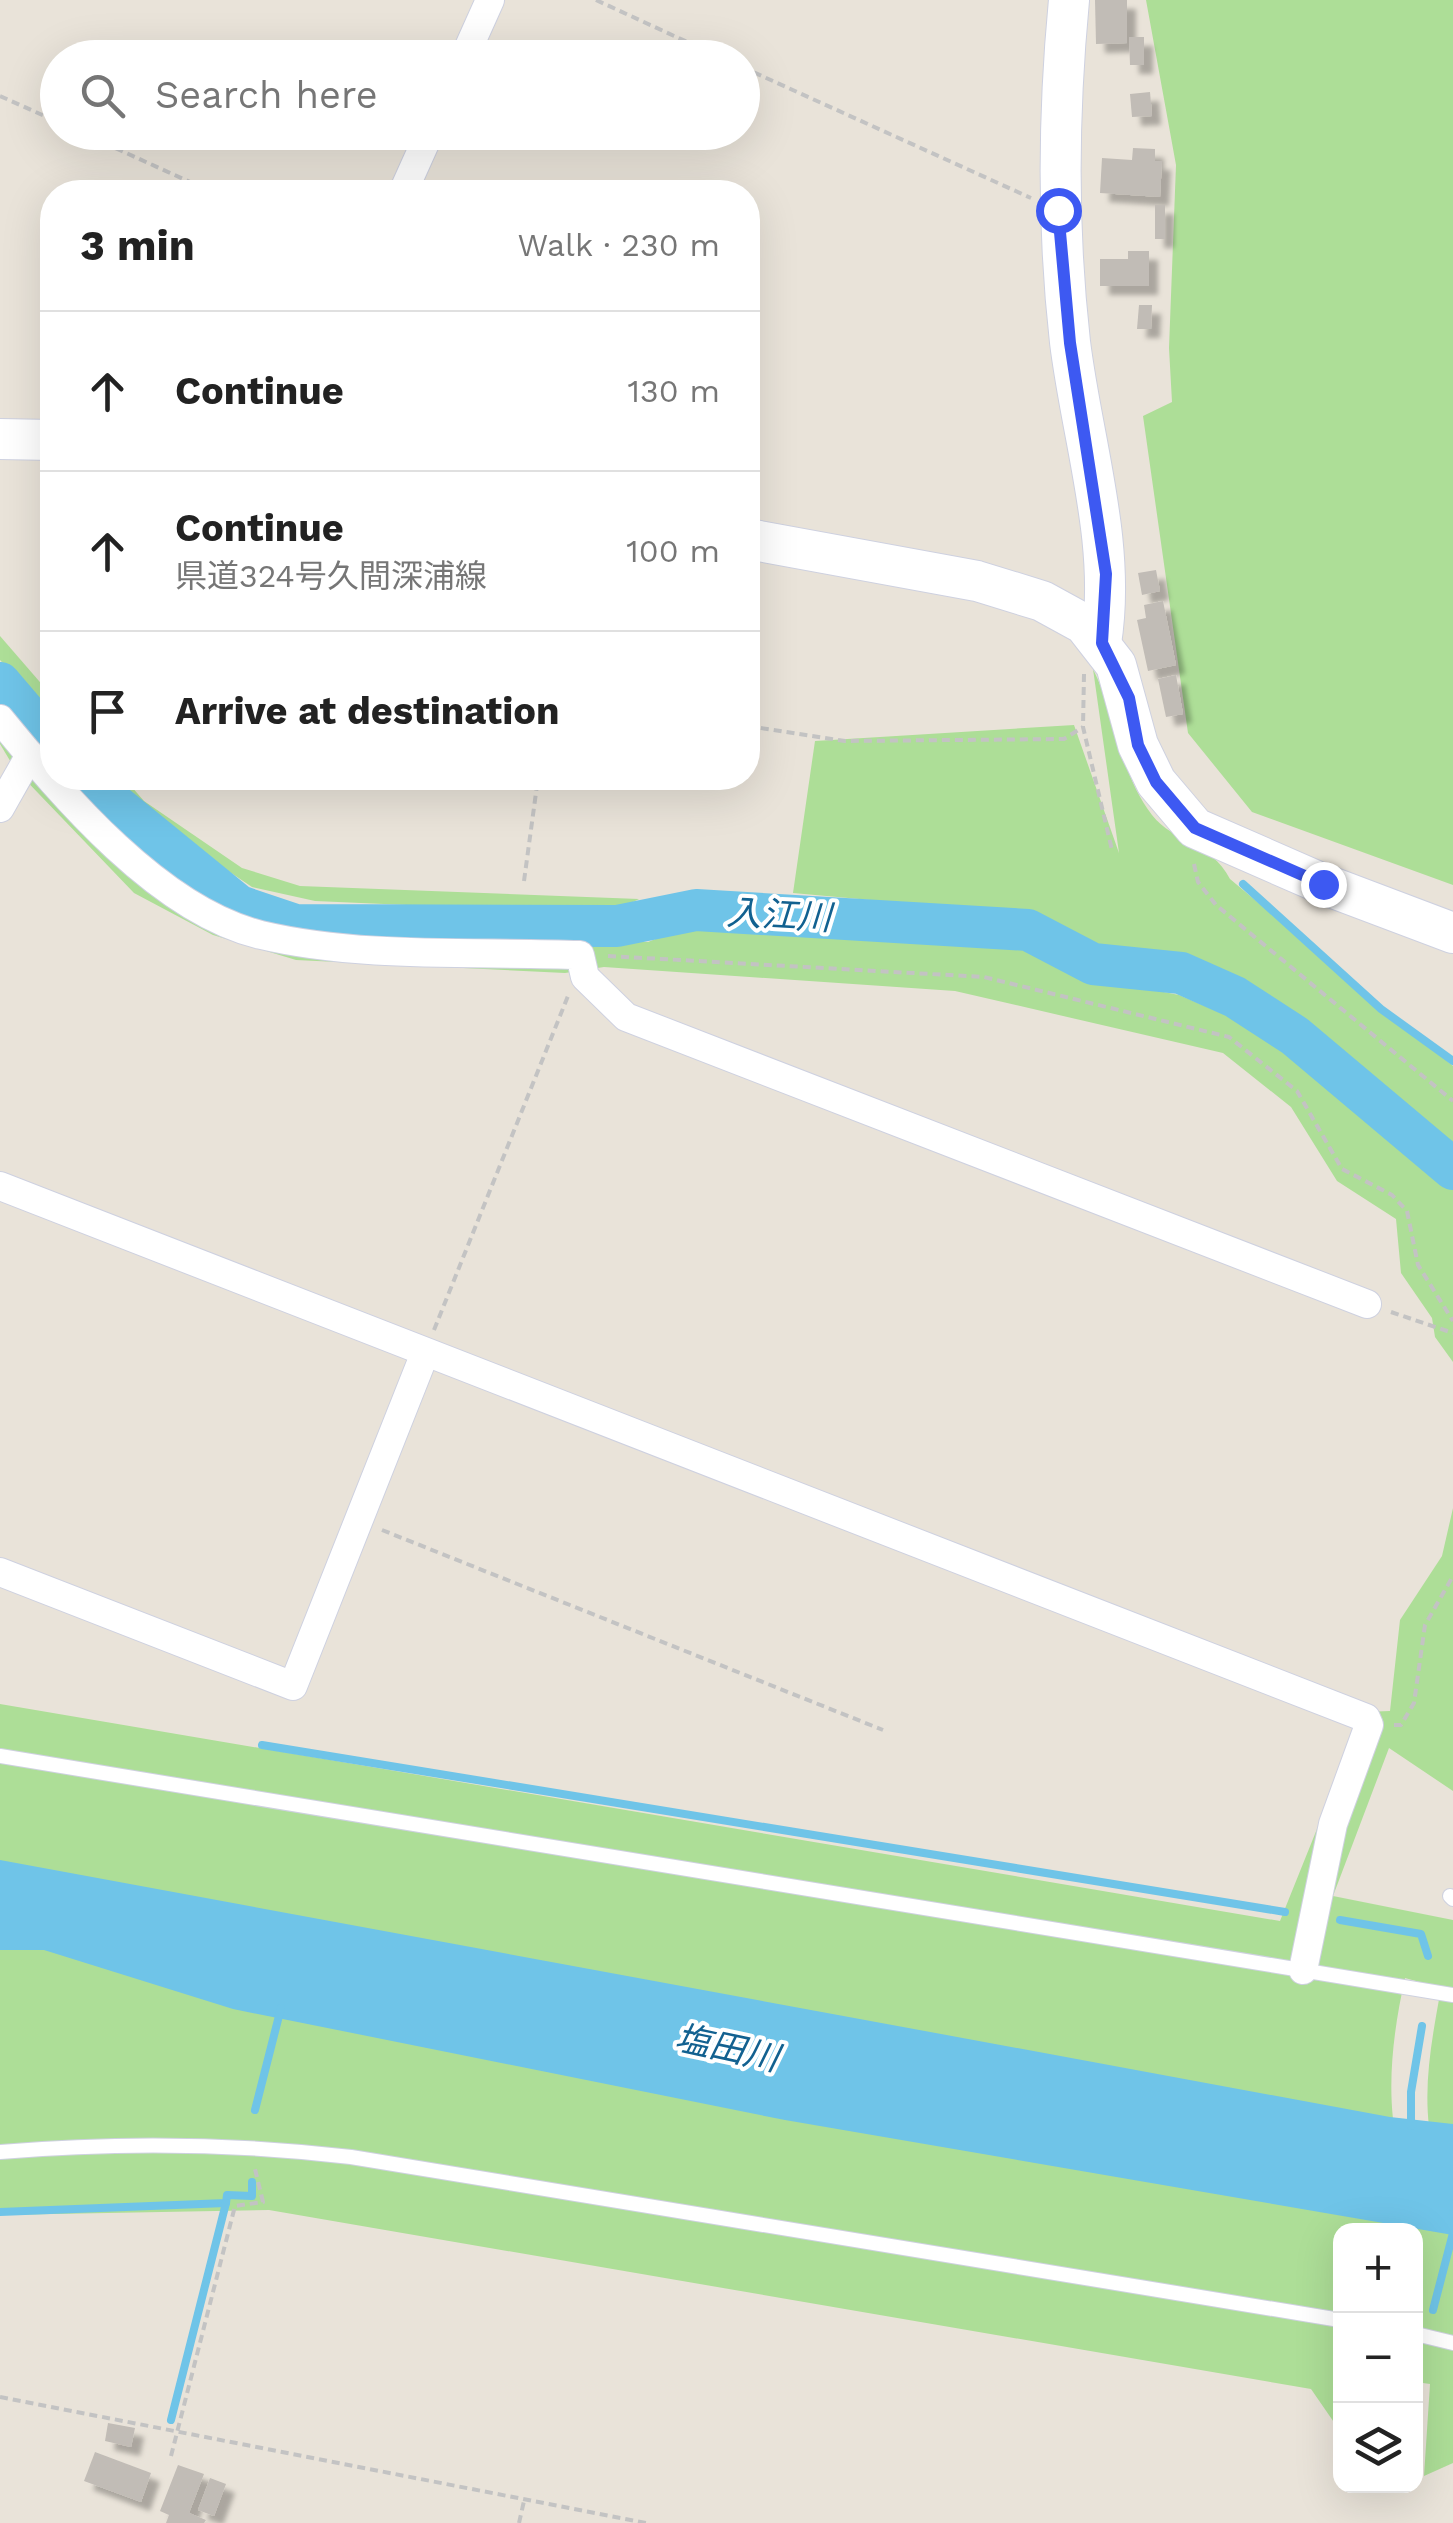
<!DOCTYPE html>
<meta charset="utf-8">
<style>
:root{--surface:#fff;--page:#f2f2f2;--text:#222;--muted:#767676;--line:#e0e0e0}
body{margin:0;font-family:"Work Sans","Noto Sans JP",sans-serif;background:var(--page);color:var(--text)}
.controls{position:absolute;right:30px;bottom:30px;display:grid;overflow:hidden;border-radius:20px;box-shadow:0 10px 40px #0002}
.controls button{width:90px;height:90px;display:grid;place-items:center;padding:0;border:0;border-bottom:2px solid var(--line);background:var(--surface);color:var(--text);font:50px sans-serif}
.stop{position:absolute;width:30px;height:30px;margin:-22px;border:8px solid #3d59f2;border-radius:50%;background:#fff}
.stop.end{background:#3d59f2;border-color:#fff;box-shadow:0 2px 10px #0008}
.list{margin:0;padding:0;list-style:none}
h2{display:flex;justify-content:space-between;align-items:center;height:130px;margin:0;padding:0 40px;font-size:42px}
h2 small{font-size:32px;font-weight:400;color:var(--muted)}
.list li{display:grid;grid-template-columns:65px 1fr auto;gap:30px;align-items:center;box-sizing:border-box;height:160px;padding:0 40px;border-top:2px solid var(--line)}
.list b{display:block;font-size:38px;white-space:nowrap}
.list p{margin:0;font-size:32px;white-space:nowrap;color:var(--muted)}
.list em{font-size:32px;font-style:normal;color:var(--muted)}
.icon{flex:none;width:55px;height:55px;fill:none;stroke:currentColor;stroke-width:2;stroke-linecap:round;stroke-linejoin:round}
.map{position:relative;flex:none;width:1453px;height:2523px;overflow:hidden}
.search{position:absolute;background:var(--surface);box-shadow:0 10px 40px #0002;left:40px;top:40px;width:720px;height:110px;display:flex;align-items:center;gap:25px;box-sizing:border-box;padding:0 35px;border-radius:55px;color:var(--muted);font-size:38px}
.panel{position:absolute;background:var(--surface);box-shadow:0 10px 40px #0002;left:40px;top:180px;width:720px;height:610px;border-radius:40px}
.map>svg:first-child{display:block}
.green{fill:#adde97}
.water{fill:#6fc4e8}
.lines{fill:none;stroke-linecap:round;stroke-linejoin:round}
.stream{stroke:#6fc4e8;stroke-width:8}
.river{stroke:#6fc4e8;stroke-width:42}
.building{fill:#c1bcb6;filter:url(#shadow)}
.lane-casing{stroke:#ced1e0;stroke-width:16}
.street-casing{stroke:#ced1e0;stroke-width:30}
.secondary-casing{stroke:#ced1e0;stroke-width:42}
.path{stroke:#c3c3c3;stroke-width:4;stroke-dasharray:8 5;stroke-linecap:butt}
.lane{stroke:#fff;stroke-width:14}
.street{stroke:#fff;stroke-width:28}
.secondary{stroke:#fff;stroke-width:40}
.route{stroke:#3d59f2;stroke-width:12}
.labels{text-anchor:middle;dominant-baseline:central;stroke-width:8;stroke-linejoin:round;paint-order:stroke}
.water-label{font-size:35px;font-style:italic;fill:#126190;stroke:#fff}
</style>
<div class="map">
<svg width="1453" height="2523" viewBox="0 0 1453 2523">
<defs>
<filter id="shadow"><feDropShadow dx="9" dy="9" stdDeviation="2.5" flood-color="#0004"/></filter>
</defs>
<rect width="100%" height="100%" fill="#e9e3d9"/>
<g class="green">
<path d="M1146,0h307v885l-201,-73 -64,-79 -45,-317 29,-14 -3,-54 7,-183z"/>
<path d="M0,636l52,60v20l-52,-56z"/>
<path d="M1093,669c24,48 26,103 59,146 22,28 59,27 78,64l223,187v88l-226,-181 -93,-13 -87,-37 -88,-15 -166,-15 22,-152 259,-16 45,128z"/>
<path d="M0,707l119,127 114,77 61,19 354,12 58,-23 237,10 104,17 36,30 96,19 68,29 71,49 135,114v175l-18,-25 -3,-19 -31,-45 -5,-54 -59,-38 -46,-74 -68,-54 -268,-62 -351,-24 -39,6 -269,-13 -83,-25 -79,-42 -119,-124 -15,-25z"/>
<path d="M109,778h15l20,23 98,67 58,18 339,13 -30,15 -294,-13 -63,-14 -110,-74z"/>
<path d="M1453,1508v283l-64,-43 -56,148 120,24v238l-19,-4c-14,-57 -3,-109 7,-166l-36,-10c-12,54 -20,115 -7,170l-1398,-266v-178l1280,217 84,-209 26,-1 10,-91 42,-64z"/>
<path d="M0,1918l1453,291v254l-29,13 6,-92 -14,-2v-152h-76v201l-29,-42 -1042,-179 -269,5z"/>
</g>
<path class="water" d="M0,1860l1390,257 63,7v111l-668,-115 -552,-111 -189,-59h-44z"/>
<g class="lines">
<g class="stream">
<path d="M1243,884l138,125 72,52"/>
<path d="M262,1745l1023,167"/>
<path d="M1340,1920l81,14 7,22"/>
<path d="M255,2110l26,-102"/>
<path d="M1411,2126v-34l11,-66"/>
<path d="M0,2212l226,-9 1,-8 25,1v-14"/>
<path d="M1433,2310l20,-77"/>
<path d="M171,2420l55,-217"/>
<path d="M1416,2434l2,-56"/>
</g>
<g class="river">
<path d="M0,683l52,61"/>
<path d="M82,778l157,128 56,19 322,1 79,-16 332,20 65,34 88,9 54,24 60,39 158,133"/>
</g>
</g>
<g class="building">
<path d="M1095,0h32v43l-31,1z"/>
<path d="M1129,37h15v28h-14z"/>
<path d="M1150,92l2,24 -20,1 -2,-23z"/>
<path d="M1133,148l22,1v12h7l-2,36 -60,-4 2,-35 30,2z"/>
<rect x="1155" y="205" width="10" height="34"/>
<path d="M1128,251h21v35h-49v-27h28z"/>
<path d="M1139,305h13l-1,24h-14z"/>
<path d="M1156,570l4,21 -18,4 -4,-22z"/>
<path d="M1163,601l13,64 -28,6 -11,-51 9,-2 -2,-13z"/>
<path d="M1176,675l7,39 -17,3 -8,-38z"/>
<path d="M108,2423l27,5 -4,19 -26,-6z"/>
<path d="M95,2452l56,21 -10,29 -57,-21z"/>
<path d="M178,2465l26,9 -15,39 17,7 -2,3h-38l3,-8 -9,-4z"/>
<path d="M210,2478l16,6 -12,32 -16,-6z"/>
</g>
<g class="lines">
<defs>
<g id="lane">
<path d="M0,1756l1453,239"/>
<path d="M1450,1896l3,3"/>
<path d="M0,2152c118,-10 233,-9 351,5l989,163"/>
<path d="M1416,2334l37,9"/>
</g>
<g id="street">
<path d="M464,58l26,-58"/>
<path d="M403,192l27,-60"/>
<path d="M0,719c63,77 160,192 261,216 102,24 215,16 319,20l5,22 41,40 741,287"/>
<path d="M0,808l30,-53"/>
<path d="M0,1186l1366,532 3,7 -36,99 -30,146"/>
<path d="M0,1572l293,114 132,-333"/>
</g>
<g id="secondary">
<path d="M1069,0c-11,115 -12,227 1,342 12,98 47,202 31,301"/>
<path d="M0,439l52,1"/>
<path d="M748,539l229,42 65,20 42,23 32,41 22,80 18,37 39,46 128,56 130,49"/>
</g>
</defs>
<use href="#lane" class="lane-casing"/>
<use href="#street" class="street-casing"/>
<use href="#secondary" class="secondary-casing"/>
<g class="path">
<path d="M596,0l126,58"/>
<path d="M742,67l289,131"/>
<path d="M0,96l58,26"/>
<path d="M80,132l132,60"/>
<path d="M1084,674l-1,53 29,123"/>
<path d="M748,726l97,15 219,-2 19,-12"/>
<path d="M1194,864l4,18 18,23 237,196"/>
<path d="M524,881l14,-103"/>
<path d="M608,956l376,21 245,60 68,54 45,78 50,26 15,16 11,54 35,56"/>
<path d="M1391,1312l62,21"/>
<path d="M434,1330l134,-334"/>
<path d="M382,1530l501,200"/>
<path d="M1394,1725h7l13,-22 11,-78 28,-49"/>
<path d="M0,2397l646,126"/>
<path d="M171,2456l64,-250 28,-4 -9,-37"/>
<path d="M519,2523l5,-22"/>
</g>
<use href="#lane" class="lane"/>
<use href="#street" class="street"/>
<use href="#secondary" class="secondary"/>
</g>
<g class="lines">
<path class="route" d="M1058,210l12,133 36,231 -4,69 27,55 9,47 18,37 39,46 128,56"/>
</g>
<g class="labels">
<g class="water-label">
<text transform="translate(779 915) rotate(3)">入江川</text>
<text transform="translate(727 2048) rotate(12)">塩田川</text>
</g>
</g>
</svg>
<div class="controls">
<button>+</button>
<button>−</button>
<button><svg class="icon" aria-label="layers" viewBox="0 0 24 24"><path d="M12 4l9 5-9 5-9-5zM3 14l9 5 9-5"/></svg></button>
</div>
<div class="stop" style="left:1058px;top:210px"></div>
<div class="stop end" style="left:1323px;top:884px"></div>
<div class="search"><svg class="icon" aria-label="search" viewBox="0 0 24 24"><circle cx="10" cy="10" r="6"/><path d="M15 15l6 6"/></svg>Search here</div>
<section class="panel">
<h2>3 min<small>Walk · 230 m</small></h2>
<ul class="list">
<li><svg class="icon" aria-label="ahead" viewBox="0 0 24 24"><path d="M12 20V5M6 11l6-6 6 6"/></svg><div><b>Continue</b></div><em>130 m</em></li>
<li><svg class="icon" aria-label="ahead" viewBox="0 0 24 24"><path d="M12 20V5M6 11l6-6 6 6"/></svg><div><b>Continue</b><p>県道324号久間深浦線</p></div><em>100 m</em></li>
<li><svg class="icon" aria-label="arrive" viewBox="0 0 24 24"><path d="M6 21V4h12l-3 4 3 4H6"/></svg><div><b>Arrive at destination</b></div></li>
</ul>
</section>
</div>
